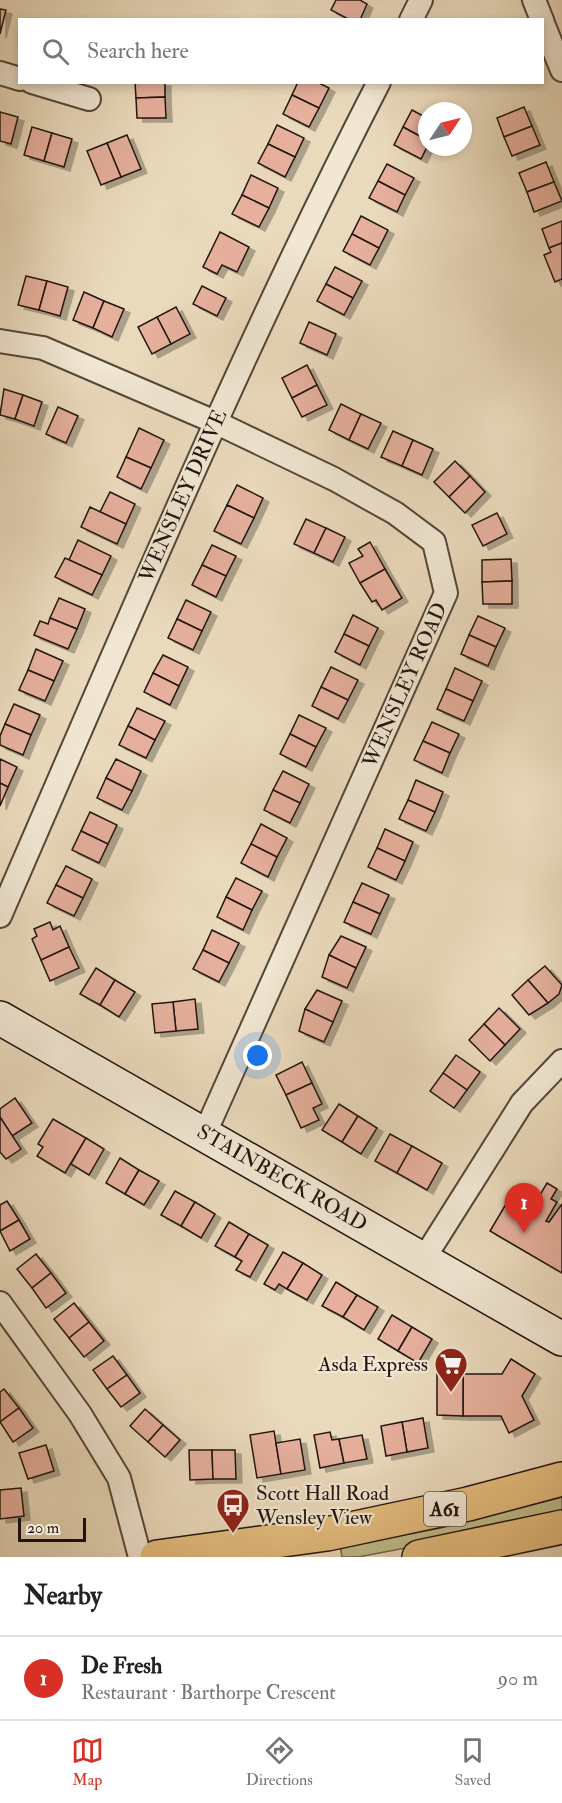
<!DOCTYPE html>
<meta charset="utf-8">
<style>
:root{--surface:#fff;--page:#f2f2f2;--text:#222;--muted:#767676;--line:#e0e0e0;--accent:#d93025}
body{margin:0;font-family:"IM FELL Double Pica",serif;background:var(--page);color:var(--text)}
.compass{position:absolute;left:418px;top:102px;width:54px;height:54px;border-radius:50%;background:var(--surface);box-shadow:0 3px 9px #0003;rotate:55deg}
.scale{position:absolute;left:18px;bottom:15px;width:68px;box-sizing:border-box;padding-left:6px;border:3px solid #21140f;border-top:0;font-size:16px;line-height:21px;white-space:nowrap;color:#21140f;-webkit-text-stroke:4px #f1e7d3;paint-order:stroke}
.you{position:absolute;left:258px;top:1056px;width:21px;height:21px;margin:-15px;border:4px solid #fff;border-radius:50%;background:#1a73e8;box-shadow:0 0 0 9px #1a73e833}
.badge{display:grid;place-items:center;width:39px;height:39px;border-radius:50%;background:var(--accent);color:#fff;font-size:20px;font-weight:700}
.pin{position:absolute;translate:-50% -50px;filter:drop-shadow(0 2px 3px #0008)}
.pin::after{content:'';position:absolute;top:32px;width:21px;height:18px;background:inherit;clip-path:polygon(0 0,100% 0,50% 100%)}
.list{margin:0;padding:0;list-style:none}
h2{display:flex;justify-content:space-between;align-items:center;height:78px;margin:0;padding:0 24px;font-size:26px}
h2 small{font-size:20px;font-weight:400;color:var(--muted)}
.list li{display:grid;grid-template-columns:39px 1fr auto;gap:18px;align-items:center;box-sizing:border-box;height:84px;padding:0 24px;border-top:2px solid var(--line)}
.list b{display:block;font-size:22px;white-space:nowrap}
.list p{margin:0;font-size:20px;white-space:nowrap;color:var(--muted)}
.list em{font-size:20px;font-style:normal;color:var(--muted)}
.icon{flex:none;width:33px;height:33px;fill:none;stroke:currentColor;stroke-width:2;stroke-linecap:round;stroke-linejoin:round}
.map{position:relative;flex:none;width:562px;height:1557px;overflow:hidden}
.search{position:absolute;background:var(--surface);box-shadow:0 3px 9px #0003;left:18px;right:18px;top:18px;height:66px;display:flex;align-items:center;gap:15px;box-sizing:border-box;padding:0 21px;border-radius:0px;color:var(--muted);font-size:22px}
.sheet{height:162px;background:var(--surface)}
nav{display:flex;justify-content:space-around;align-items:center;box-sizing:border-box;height:84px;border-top:2px solid var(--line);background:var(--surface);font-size:16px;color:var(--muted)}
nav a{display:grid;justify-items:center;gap:3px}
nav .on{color:var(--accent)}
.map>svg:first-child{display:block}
.green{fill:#bfbd8b;stroke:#70684d;stroke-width:1.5}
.building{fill:#e6b09d;stroke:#21140f;stroke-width:1.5;filter:url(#shadow)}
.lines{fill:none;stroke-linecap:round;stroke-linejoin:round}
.street-casing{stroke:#53463a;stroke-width:26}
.secondary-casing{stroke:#21140f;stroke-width:36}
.highway-casing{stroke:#21140f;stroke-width:36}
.street{stroke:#f1e7d3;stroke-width:22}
.secondary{stroke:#f1e7d3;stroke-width:33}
.highway{stroke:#e5bd7e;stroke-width:33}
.labels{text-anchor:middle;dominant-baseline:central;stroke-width:4.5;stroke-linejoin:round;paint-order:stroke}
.shield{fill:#f1e7d3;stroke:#5f534a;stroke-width:1.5}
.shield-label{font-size:20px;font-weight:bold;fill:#21140f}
.street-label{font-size:21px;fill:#21140f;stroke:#f1e7d3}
.poi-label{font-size:21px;fill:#21140f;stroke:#f1e7d3;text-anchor:end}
</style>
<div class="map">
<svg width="562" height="1557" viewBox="0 0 562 1557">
<defs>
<filter id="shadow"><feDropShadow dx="6" dy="4" stdDeviation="0" flood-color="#0004"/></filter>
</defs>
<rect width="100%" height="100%" fill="#eadabc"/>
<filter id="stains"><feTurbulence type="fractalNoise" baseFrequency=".00333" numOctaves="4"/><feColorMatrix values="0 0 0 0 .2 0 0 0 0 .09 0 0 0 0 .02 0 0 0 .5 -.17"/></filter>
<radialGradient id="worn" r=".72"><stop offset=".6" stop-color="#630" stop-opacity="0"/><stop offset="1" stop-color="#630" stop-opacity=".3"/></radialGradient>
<path class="green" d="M562,1497v17l-119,27 -85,16h-16l-2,-11 101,-18z"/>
<g class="building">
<path d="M336,0h24l7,4 -7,16h-10l-19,-10z"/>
<path d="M0,9l6,1 -6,24z"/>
<path d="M135,82h30v15l-29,1z"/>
<path d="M298,82h19l12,6 -10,20 -27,-13z"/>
<path d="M292,95l27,13 -10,19 -26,-13z"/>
<path d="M165,97l1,21h-29l-1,-20z"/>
<path d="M524,107l8,19 -28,11 -7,-19z"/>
<path d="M412,110l15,8v22l-24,-13z"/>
<path d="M0,112l18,5 -7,27 -11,-3z"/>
<path d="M277,125l27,13 -9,19 -27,-13z"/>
<path d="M532,126l8,19 -28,11 -8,-19z"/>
<path d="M32,127l20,6 -8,28 -20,-6z"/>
<path d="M403,127l24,13v7l-6,12 -27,-14z"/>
<path d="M52,133l20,6 -8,28 -20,-6z"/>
<path d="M127,135l14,34 -20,8 -14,-34z"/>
<path d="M107,143l14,34 -20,8 -14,-34z"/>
<path d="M268,144l27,13 -10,20 -27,-14z"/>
<path d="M546,162l8,20 -27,10 -8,-19z"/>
<path d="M387,164l27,14 -9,17 -27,-14z"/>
<path d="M251,175l27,13 -9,20 -27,-13z"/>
<path d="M378,181l27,14 -8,17 -28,-14z"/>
<path d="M554,182l8,19 -28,11 -7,-20z"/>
<path d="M242,195l27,13 -10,19 -27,-13z"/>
<path d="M361,216l27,14 -9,18 -27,-14z"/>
<path d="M562,221v22l-13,5 -7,-19z"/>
<path d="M220,232l29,15 -12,25 -15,-7 -5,9 -14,-7z"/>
<path d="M352,234l27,14 -9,17 -27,-14z"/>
<path d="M562,243v36l-7,3 -11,-27 7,-3 -2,-4z"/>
<path d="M335,267l27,14 -9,17 -27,-14z"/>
<path d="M26,276l21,5 -8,29 -21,-5z"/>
<path d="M47,281l21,6 -8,29 -21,-6z"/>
<path d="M326,284l27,14 -9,17 -27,-14z"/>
<path d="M202,286l24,12 -9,18 -24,-12z"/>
<path d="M84,292l20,9 -11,27 -20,-8z"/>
<path d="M104,301l20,8 -12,28 -19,-9z"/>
<path d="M176,307l14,27 -19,10 -14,-27z"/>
<path d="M157,317l14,27 -19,10 -14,-27z"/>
<path d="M309,322l27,12 -9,21 -27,-12z"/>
<path d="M307,365l10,20 -25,13 -10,-20z"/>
<path d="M317,385l10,20 -25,12 -10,-19z"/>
<path d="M4,389l19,6 -8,24 -15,-4z"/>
<path d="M23,395l19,7 -8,24 -19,-7z"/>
<path d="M341,404l20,10 -12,26 -20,-10z"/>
<path d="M58,407l20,9 -12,27 -20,-9z"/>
<path d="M361,414l20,9 -13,26 -19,-9z"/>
<path d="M139,428l25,12 -13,28 -25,-11z"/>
<path d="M393,431l20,9 -11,26 -21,-9z"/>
<path d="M413,440l20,9 -11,26 -20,-9z"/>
<path d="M126,457l25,11 -10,21 -24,-12z"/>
<path d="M455,461l15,15 -21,21 -15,-15z"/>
<path d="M470,476l15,16 -20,21 -16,-16z"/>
<path d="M237,485l26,13 -9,20 -27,-13z"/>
<path d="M110,492l25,12 -9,20 -26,-12z"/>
<path d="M227,505l27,13 -13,26 -27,-13z"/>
<path d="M90,507l36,17 -9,20 -36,-17z"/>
<path d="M497,513l10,21 -24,12 -11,-21z"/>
<path d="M306,519l20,9 -12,25 -20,-9z"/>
<path d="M326,528l19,9 -12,25 -19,-9z"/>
<path d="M78,540l33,16 -9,19 -33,-15z"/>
<path d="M370,542l15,27 -25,14 -11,-20 14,-7 -5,-7z"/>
<path d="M212,545l24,11 -10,20 -24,-11z"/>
<path d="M65,558l37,17 -10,20 -37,-18z"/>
<path d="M511,559l1,22 -30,1v-22z"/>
<path d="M202,565l24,11 -10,21 -24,-12z"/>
<path d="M385,569l17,29 -20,12 -6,-10 -4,2 -12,-19z"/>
<path d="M512,581v23h-29l-1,-22z"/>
<path d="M59,598l26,11 -8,20 -27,-11z"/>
<path d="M186,600l25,12 -9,19 -25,-12z"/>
<path d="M353,615l25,13 -9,18 -25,-12z"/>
<path d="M478,616l27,12 -9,19 -27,-12z"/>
<path d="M50,618l27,11 -9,20 -34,-14 6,-14 8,3z"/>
<path d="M177,619l25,12 -9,19 -25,-12z"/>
<path d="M344,634l25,12 -9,19 -25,-13z"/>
<path d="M469,635l27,12 -8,19 -27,-12z"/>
<path d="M36,649l27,12 -9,20 -26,-11z"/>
<path d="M163,655l25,12 -9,19 -26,-13z"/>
<path d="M331,667l27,13 -10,20 -27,-13z"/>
<path d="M455,668l27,13 -9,20 -27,-12z"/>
<path d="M28,670l26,11 -9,20 -26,-11z"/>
<path d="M153,673l26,13 -9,19 -26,-13z"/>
<path d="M321,687l27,13 -10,19 -26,-13z"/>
<path d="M446,689l27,12 -9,20 -27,-12z"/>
<path d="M14,704l26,11 -9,20 -26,-11z"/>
<path d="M137,708l28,13 -10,19 -27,-14z"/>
<path d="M299,715l27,13 -10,19 -26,-13z"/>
<path d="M432,722l27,12 -9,19 -27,-12z"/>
<path d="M5,724l26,11 -8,20 -23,-10v-9z"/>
<path d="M128,726l27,14 -9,18 -27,-13z"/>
<path d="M290,734l26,13 -10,20 -26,-13z"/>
<path d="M423,741l27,12 -8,20 -28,-13z"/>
<path d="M0,759l17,8 -9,20 -8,-4z"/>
<path d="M116,759l25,12 -9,20 -26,-13z"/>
<path d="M283,771l26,13 -9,19 -27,-13z"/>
<path d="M106,778l26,13 -10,19 -25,-12z"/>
<path d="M416,780l27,12 -8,20 -27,-12z"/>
<path d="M0,783l8,4 -8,19z"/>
<path d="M273,790l27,13 -10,20 -26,-13z"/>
<path d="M408,800l27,12 -9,19 -27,-12z"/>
<path d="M90,812l27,13 -9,19 -27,-13z"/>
<path d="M261,824l26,14 -10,19 -26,-13z"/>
<path d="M385,829l28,13 -8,19 -28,-13z"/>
<path d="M81,831l27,13 -9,19 -27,-13z"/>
<path d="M251,844l26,13 -9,20 -27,-14z"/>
<path d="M377,848l28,13 -9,19 -28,-13z"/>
<path d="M66,866l26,13 -9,19 -27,-13z"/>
<path d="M236,878l26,13 -10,19 -26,-13z"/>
<path d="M362,883l27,12 -9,19 -27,-12z"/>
<path d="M56,885l27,13 -9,18 -27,-13z"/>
<path d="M226,897l26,13 -9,20 -26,-13z"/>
<path d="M353,902l27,12 -9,20 -27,-12z"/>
<path d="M50,922l3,8 7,-4 9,21 -28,13 -9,-21 5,-3 -3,-7z"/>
<path d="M212,930l27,13 -10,20 -26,-13z"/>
<path d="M341,936l25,11 -10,21 -27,-13z"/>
<path d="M69,947l10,21 -29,13 -9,-21z"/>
<path d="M203,950l26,13 -10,19 -26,-13z"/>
<path d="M329,955l27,13 -9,20 -25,-11z"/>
<path d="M545,966l17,19 -3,9 -11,9 -20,-23z"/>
<path d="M96,968l19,12 -15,25 -20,-11z"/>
<path d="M115,980l20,12 -16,25 -19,-12z"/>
<path d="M528,980l20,23 -19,12 -17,-20z"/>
<path d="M317,990l25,11 -9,21 -28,-13z"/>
<path d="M195,999l3,30 -22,2 -3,-29z"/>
<path d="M173,1002l3,29 -21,2 -3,-29z"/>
<path d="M499,1008l21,21 -15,16 -21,-21z"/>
<path d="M305,1009l28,13 -9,20 -25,-11z"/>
<path d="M484,1024l21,21 -15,16 -21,-21z"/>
<path d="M456,1055l24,17 -13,18 -24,-17z"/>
<path d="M302,1062l10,21 -26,12 -10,-20z"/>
<path d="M443,1073l24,17 -13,18 -24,-17z"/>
<path d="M312,1083l10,21 -9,4 6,12 -18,8 -15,-33z"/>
<path d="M15,1098l17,25 -20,13 -12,-19v-8z"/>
<path d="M339,1104l19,12 -16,26 -20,-12z"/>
<path d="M358,1116l19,12 -16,26 -19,-12z"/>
<path d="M0,1117l21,32 -15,10 -6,-7z"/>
<path d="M53,1119l33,19 -21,35 -28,-17 6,-9 -5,-3z"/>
<path d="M390,1134l22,12 -15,27 -22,-12z"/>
<path d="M86,1138l18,11 -15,26 -18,-11z"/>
<path d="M412,1146l30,17 -15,27 -30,-17z"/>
<path d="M120,1158l19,12 -14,24 -19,-11z"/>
<path d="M139,1170l20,11 -15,24 -19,-11z"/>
<path d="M547,1183l10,6 -6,10 6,3 -11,19 3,1 13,-18v69l-72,-42 26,-44 21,13z"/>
<path d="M175,1191l20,11 -14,24 -20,-11z"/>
<path d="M7,1201l12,19 -19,11v-26z"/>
<path d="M195,1202l20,12 -14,24 -20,-12z"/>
<path d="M19,1220l11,19 -20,12 -10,-20z"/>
<path d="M229,1222l20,12 -14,23 -20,-11z"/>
<path d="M249,1234l19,11 -18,32 -14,-7 6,-9 -7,-4z"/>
<path d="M283,1252l20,11 -16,26 -8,-5 -4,6 -11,-6z"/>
<path d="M36,1254l15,19 -19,15 -15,-19z"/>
<path d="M303,1263l19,12 -15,25 -20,-11z"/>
<path d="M51,1273l15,20 -20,15 -14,-20z"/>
<path d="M336,1282l21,13 -14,22 -21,-11z"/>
<path d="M357,1295l21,12 -14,23 -21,-13z"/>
<path d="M74,1303l15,19 -20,16 -15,-19z"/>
<path d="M392,1315l20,12 -14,24 -20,-12z"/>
<path d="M89,1322l15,19 -20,16 -15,-19z"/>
<path d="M412,1327l20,12 -14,24 -20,-12z"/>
<path d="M113,1356l14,19 -20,14 -14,-19z"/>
<path d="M511,1359l24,15 -13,22 12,24 -25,13 -8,-17h-38v-42h39z"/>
<path d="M437,1373l26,1v42l-26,-1z"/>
<path d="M127,1375l13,18 -19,14 -14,-18z"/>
<path d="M4,1389l15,19 -19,14v-30z"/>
<path d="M19,1408l14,20 -20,14 -13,-20z"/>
<path d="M145,1409l18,16 -15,17 -18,-16z"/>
<path d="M423,1418l5,30 -21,4 -5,-30z"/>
<path d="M402,1422l5,30 -21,4 -5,-30z"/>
<path d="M163,1425l17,15 -15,17 -17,-15z"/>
<path d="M274,1431l7,43 -24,4 -7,-43z"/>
<path d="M330,1432l2,8 7,-1 5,24 -24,5 -6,-33z"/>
<path d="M362,1435l5,24 -23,4 -5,-24z"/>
<path d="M300,1439l5,31 -24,4 -5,-31z"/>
<path d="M46,1445l8,26 -26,8 -9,-26z"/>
<path d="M189,1450h23l1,29 -23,1z"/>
<path d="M212,1450h23l1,29h-23z"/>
<path d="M21,1488l3,28 -24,3v-29z"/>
</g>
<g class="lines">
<defs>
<g id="street">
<path d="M534,0l8,20"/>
<path d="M411,20l10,-20"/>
<path d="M542,21l20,49"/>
<path d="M0,73l20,6"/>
<path d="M32,82l57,17"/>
<path d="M0,341l43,7 172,74 119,57 61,34 39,29 12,51 -241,540"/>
<path d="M0,916c122,-280 239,-562 379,-834"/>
<path d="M423,1260l99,-157 40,-42"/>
<path d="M0,1303l80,111 39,64 21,79"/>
</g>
<path id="secondary" d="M0,1018l562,321"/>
<g id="highway">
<path d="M157,1557l170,-23 141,-30 94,-25"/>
<path d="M419,1557l143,-30"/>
</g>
</defs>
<use href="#street" class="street-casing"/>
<use href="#secondary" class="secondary-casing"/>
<use href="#highway" class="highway-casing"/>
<use href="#street" class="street"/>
<use href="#secondary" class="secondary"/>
<use href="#highway" class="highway"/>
</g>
<defs>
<symbol id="supermarket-pin" viewBox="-11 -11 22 30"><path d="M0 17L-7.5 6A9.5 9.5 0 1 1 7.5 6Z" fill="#8f2418" stroke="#f1e7d3"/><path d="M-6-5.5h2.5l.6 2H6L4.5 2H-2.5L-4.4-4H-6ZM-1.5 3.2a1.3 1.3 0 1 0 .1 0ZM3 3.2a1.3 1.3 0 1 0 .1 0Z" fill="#fff"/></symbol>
<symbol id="bus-pin" viewBox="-11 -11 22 30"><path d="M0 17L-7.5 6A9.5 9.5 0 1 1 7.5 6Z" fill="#8f2418" stroke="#f1e7d3"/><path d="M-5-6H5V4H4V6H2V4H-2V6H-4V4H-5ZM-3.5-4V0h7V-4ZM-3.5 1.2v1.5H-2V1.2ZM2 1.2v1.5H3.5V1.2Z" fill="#fff"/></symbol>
</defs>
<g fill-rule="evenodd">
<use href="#supermarket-pin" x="432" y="1345" width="38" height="52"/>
<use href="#bus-pin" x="214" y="1486" width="38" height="52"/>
</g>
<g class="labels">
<rect class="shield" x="424" y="1492" width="42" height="34" rx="4.5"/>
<g class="shield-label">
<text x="445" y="1509">A61</text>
</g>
<g class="street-label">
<text transform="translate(183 496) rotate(-66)">WENSLEY DRIVE</text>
<text transform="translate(405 685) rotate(-66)">WENSLEY ROAD</text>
<text transform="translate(282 1178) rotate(30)">STAINBECK ROAD</text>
</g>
<g class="poi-label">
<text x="428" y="1364">Asda Express</text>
<text x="256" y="1493" text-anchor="start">Scott Hall Road<tspan x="256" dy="24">Wensley View</tspan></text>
</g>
</g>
<rect width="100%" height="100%" filter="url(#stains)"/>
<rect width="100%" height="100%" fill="url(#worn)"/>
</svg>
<svg class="compass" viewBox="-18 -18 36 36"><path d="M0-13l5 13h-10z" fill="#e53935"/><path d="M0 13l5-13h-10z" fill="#767676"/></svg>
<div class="scale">20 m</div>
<div class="you"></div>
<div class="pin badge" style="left:524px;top:1233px">1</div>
<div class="search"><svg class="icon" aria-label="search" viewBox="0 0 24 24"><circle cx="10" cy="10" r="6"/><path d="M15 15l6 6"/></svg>Search here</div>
</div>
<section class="sheet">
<h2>Nearby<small></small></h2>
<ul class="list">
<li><span class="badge">1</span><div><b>De Fresh</b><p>Restaurant · Barthorpe Crescent</p></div><em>90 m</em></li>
</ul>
</section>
<nav>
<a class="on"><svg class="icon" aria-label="map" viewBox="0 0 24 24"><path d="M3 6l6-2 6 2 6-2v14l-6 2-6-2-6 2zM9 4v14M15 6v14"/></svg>Map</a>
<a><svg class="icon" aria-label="directions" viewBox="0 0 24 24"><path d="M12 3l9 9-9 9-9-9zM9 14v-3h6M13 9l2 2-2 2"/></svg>Directions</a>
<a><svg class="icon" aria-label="saved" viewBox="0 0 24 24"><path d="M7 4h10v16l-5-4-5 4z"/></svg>Saved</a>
</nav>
